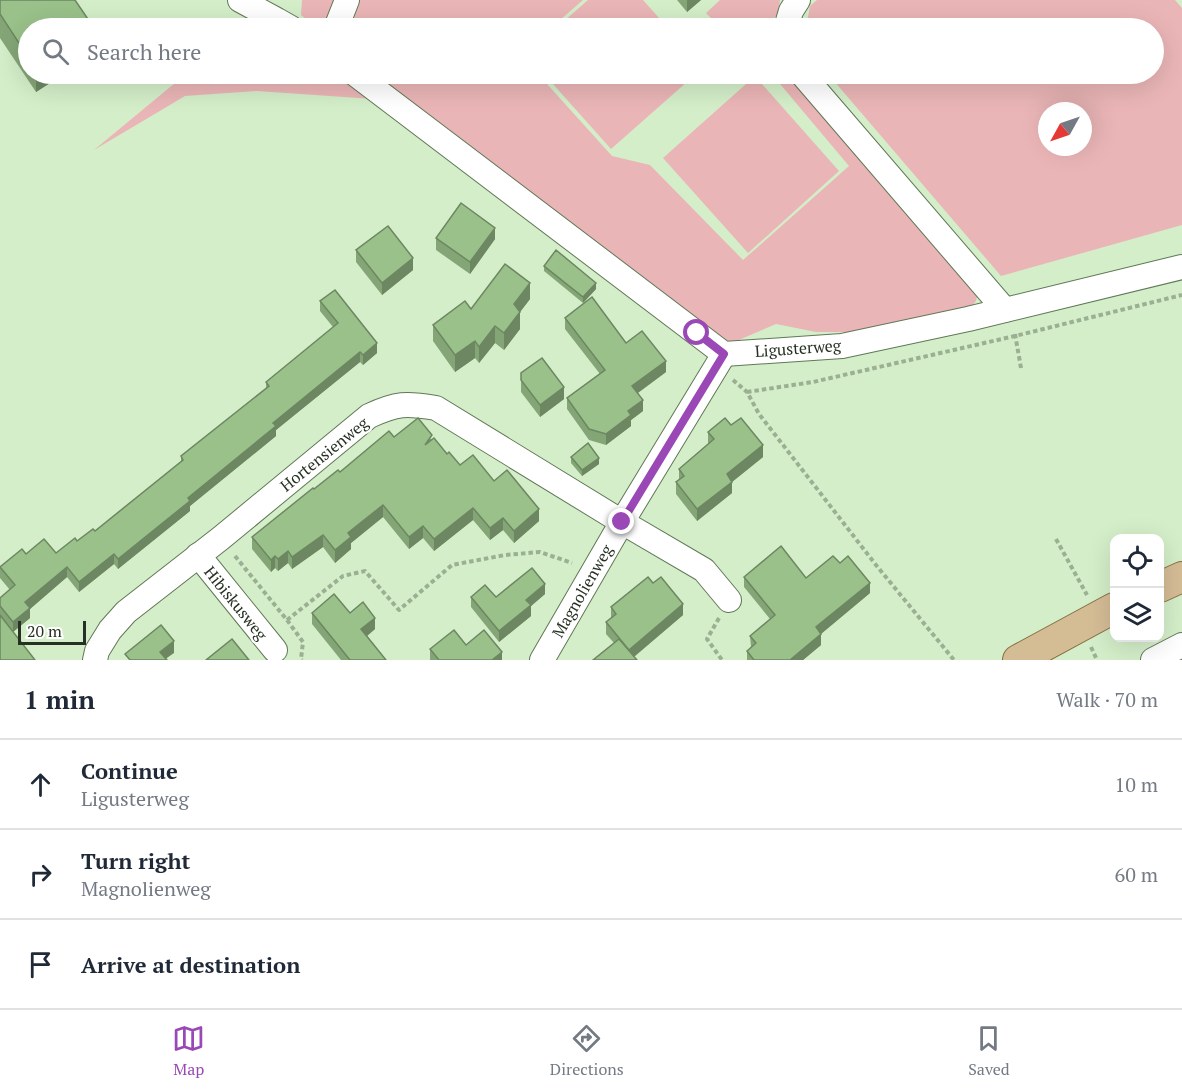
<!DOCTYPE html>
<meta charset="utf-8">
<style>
:root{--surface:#fff;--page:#f2f2f3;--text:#1f2937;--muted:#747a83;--line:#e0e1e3;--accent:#9a48b6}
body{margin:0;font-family:"PT Serif",serif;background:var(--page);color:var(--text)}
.controls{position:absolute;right:18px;bottom:18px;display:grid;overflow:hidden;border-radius:12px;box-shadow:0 6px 24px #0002}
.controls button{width:54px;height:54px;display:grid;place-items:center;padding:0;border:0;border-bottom:2px solid var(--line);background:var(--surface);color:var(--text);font:30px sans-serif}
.compass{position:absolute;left:1038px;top:102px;width:54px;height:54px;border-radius:50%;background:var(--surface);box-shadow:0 6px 24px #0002;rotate:230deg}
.scale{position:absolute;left:18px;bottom:15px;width:68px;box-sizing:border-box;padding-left:6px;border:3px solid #273123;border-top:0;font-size:16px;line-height:21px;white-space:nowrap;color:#273123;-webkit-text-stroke:4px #fff;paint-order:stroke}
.stop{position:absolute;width:18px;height:18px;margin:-14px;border:4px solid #9a48b6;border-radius:50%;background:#fff}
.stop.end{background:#9a48b6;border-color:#fff;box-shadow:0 2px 6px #0008}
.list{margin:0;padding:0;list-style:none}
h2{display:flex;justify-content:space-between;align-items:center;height:78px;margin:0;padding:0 24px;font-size:26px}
h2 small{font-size:20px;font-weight:400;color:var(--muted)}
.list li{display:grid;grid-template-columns:39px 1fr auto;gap:18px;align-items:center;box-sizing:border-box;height:90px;padding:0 24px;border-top:2px solid var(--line)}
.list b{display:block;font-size:22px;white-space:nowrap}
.list p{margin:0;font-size:20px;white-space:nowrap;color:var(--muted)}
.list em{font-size:20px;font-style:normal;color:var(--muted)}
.icon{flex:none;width:33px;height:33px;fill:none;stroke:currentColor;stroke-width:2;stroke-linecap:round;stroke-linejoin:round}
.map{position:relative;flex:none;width:1182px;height:660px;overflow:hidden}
.search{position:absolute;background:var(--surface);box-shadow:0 6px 24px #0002;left:18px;right:18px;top:18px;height:66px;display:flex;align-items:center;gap:15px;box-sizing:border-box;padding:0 21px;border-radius:33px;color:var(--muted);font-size:22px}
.sheet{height:348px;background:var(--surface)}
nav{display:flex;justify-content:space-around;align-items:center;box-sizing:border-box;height:84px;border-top:2px solid var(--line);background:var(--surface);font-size:16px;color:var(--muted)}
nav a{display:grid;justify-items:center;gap:3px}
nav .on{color:var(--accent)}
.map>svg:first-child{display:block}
.green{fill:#eab5b6;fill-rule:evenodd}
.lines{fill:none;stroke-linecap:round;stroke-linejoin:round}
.minor-casing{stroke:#617857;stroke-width:26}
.major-casing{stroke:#856e40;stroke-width:32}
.path{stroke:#9bb093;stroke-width:4;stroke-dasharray:4.5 3;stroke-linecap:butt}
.minor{stroke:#fff;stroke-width:24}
.major{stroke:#d4bc95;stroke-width:30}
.wall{fill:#84a677}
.shaded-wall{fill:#6c8761}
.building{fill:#9ac18a;stroke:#6c8761;stroke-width:1.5}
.route{stroke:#9a48b6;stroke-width:8}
.labels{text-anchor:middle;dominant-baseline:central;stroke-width:4.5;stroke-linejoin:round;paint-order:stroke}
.street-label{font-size:16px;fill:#273123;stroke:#fff}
</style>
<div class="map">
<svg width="1182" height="660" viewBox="0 0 1182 660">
<rect width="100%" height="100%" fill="#d4eec9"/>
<g class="green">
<path d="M302,0h37l-13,28h-9l-16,-13z"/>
<path d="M356,0h227l-32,28h-205z"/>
<path d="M588,0h55l25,28h-112z"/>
<path d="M720,0h60l-2,14 -10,10 -48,4 -14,-15z"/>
<path d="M817,0h358l7,8v217l-181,51 -173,-202h326v-46h-348l4,-22zM1047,111h36v36h-36z"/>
<path d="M212,74h126l35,25 -116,-8 -72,5 -91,54 87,-72z"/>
<path d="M374,74h164l74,82 38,9 93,95 106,-94 -74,-88 6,-4h11l186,219 -2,8 -4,5 -108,26h-48l-40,-8 -49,21z"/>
<path d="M544,74h152l-85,75z"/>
<path d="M755,76l84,95 -91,82 -85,-95z"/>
</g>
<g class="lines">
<defs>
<g id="minor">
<path d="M240,0l37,20 14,8"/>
<path d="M336,28l11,-28"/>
<path d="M786,28l5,-17 7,-11"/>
<path d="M355,74l369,280 118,-8 126,-27 214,-52"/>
<path d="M802,74l203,236"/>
<path d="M198,555l77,95"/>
<path d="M95,660l2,-9 13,-21 16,-18 95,-74 148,-122c28,-13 37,-13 67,-8l186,114 82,48 25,30"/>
<path d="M542,660l80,-138 102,-168"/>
<path d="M1153,660l29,-15"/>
</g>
<g id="major">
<path d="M1160,587l22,-10"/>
<path d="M1018,660l96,-52"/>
</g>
</defs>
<use href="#minor" class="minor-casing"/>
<use href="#major" class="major-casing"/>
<g class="path">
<path d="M1015,334l6,34"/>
<path d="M733,380l14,12 12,22 117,151 78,95"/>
<path d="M747,392l66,-10 202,-46 167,-41"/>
<path d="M1056,539l31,56"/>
<path d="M235,556l52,64 16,22 -2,17 1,1"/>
<path d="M719,618l-12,21 15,21"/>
<path d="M287,620l56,-44 22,-5 34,39 53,-45 53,-10 35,-3 32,11"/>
<path d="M1091,647l6,13"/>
</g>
<use href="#minor" class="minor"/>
<use href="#major" class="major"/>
</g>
<g class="wall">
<path d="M0,0l28,28v46h36l-28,18 -36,-54z"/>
<path d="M677,0h24l-14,12z"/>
<path d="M436,238l59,1 -25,35 -34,-24z"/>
<path d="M356,250l57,20 -31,25 -26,-33z"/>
<path d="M544,266l52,23 -13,14 -39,-32z"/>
<path d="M530,299l-10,13v17l-16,21 -9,-7 -16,20 -4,-5 -20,14 -22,-31v-16l38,-16z"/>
<path d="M320,301l57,52 -14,12 -3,-3 -84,68v6l-86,70v5l-72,58 -4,-5 -35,28 -12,-15 -37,32v9l-17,14 -13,28v-62l10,-8 -10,-12v-11l26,-13 30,-1 39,-22 86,-69v-6l85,-68v-6l67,-55 -13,-16z"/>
<path d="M565,318l61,25 40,29 -28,21 5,18 -12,9v6l-25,19 -17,-5 -22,-31v-11l33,-24 -35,-45z"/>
<path d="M521,373l43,26 -24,18 -19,-25z"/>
<path d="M731,425l32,32 -31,25v11l-35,28 -21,-27v-12l3,-1v-12l29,-25v-12z"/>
<path d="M394,437l38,2 28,26 34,16 45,40 -25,22 -11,-13 -13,10 -17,-20 -39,31 -11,-13 -14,11 -26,-32 -32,26v6l-16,14 -12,-16 -31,22 -4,-6 -10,8 -3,-3 -4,4 -19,-23v-12l62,-48z"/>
<path d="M571,457l28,7 -17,12 -11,-13z"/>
<path d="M840,563l30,30 -49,41v11l-18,15h-56v-9l4,-4 -1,-11 20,-17 -26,-32v-10l62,1z"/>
<path d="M653,583l30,32 -49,42 -20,-14 -8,-9v-12l5,-4v-11z"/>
<path d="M545,594l-14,12v10l-32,26 -28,-35v-10h25z"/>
<path d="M312,613h38l25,16 -8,7 19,24h-45l-29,-36z"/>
<path d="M466,645l36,15h-72v-11z"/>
</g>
<g class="shaded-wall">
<path d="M687,0h14l-14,12z"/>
<path d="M36,74h28l-28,18z"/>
<path d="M495,228v11l-25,35v-12z"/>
<path d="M413,258v12l-31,25v-12z"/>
<path d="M530,283v16l-10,13v17l-16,21v-17l10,-29z"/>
<path d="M596,283v6l-13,14v-6z"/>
<path d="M495,326v17l-16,20v-16z"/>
<path d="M475,341v17l-20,14v-17z"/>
<path d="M377,343v10l-14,12v-10z"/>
<path d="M360,352v10l-84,68v6l-86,70v5l-72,58v-10l155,-136z"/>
<path d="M666,361v11l-34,25v-11z"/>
<path d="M564,387v12l-24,18v-12z"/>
<path d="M643,400v11l-12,9v6l-25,19v-11l22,-23z"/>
<path d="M763,445v12l-36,29v-12z"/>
<path d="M599,458v6l-17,12v-6z"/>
<path d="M732,482v11l-35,28v-12z"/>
<path d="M383,505v12l-32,26v6l-16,14v-13l13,-17z"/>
<path d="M473,508v12l-39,31v-12z"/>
<path d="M539,509v12l-25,22v-12z"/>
<path d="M503,518v12l-13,10v-12z"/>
<path d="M423,526v12l-14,11v-12z"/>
<path d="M323,535v12l-31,22v-12z"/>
<path d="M288,551v12l-10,8v-12z"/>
<path d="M114,554v10l-35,28v-10z"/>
<path d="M275,556v12l-4,4v-12z"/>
<path d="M67,567v10l-37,32v9l-17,14v-10l12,-20z"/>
<path d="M870,583v10l-54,45v-11z"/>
<path d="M545,584v10l-14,12v10l-32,26v-11l27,-31z"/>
<path d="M683,604v11l-53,45 -1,-10z"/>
<path d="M375,618v11l-14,12v-12z"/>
<path d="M821,634v11l-18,15h-13z"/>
<path d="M174,641v12l-10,7 -4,-8z"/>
<path d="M502,652v8h-10z"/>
</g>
<g class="building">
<path d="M0,0h75l19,28h-66v29l-28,-43z"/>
<path d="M461,203l34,25 -25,34 -34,-24z"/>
<path d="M388,226l25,32 -31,25 -26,-33z"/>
<path d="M556,250l40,33 -13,14 -39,-31z"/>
<path d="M505,264l25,19 -16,21 6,8 -16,21 -9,-7 -16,21 -4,-6 -20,14 -22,-30 32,-24 6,8z"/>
<path d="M335,290l42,53 -14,12 -3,-3 -87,71 3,3 -88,72 2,3 -72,58 -4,-5 -35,28 -12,-15 -42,35 5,6 -17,14 -13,-16v-8l15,-13 -15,-18 22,-18 4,5 18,-15 12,14 19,-15 2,3 16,-12 2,2 88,-71 -2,-4 88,-70 -3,-4 72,-59 -18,-22z"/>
<path d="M592,297l34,46 16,-12 24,30 -34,25 11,14 -15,11 3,4 -25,19 -17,-5 -22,-31 38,-28 -40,-52z"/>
<path d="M542,358l22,29 -24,18 -19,-25v-7z"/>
<path d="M418,418l14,17 -7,10 9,-7 13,16 2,-2 11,13 13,-10 21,26 13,-11 32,39 -25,22 -11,-13 -13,10 -17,-20 -39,31 -11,-13 -14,11 -26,-32 -35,28 3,4 -16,13 -12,-15 -31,22 -4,-6 -10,8 -3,-3 -4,4 -19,-23 61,-49 1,1 24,-19 2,2 49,-41 5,6z"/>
<path d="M725,418l6,7 10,-7 22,27 -36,29 5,8 -35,27 -21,-27 8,-6 -5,-7 35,-30 -6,-7z"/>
<path d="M588,443l11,15 -17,12 -11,-13z"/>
<path d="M781,546l25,32 27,-22 7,7 8,-7 22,27 -54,44 5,7 -31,26h-36l-7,-9 9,-8 -6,-7 25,-21 -31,-38z"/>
<path d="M532,568l13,16 -19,16 5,5 -32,26 -28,-34 14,-12 11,12z"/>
<path d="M648,577l5,6 8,-6 22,27 -54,46 -23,-28 10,-8 -5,-7z"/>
<path d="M334,594l16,19 13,-11 12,16 -14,11 25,31h-36l-38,-47z"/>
<path d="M0,615l35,45h-35z"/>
<path d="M161,625l13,16 -14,11 7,8h-37l-5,-6z"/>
<path d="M454,630l12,15 18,-15 18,22 -10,8h-53l-9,-11z"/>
<path d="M232,639l17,21h-43z"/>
<path d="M619,639l18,21h-44z"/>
</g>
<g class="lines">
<path class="route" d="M622,522l102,-168 -27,-21"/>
</g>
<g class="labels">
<g class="street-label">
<text transform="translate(798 348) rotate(-4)">Ligusterweg</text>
<text transform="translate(324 454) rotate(-39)">Hortensienweg</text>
<text transform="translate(582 591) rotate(-60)">Magnolienweg</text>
<text transform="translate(236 603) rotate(51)">Hibiskusweg</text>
</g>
</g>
</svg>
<div class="controls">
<button><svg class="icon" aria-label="locate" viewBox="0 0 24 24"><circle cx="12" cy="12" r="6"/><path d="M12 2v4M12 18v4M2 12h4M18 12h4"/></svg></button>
<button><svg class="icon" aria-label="layers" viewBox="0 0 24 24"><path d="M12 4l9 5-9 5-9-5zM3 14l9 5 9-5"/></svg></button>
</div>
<svg class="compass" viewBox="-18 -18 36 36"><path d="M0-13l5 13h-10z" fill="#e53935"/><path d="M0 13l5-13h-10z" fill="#747a83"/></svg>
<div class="scale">20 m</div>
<div class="stop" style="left:697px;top:333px"></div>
<div class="stop end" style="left:622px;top:522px"></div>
<div class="search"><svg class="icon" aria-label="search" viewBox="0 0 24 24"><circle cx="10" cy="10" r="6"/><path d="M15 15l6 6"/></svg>Search here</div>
</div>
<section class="sheet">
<h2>1 min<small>Walk · 70 m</small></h2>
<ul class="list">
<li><svg class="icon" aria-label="ahead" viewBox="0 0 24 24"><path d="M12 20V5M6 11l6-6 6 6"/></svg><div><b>Continue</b><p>Ligusterweg</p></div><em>10 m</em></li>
<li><svg class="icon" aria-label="right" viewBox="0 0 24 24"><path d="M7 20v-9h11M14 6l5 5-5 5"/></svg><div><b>Turn right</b><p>Magnolienweg</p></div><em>60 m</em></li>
<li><svg class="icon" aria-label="arrive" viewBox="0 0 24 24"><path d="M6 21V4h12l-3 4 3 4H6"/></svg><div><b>Arrive at destination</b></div></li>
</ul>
</section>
<nav>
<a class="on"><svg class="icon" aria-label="map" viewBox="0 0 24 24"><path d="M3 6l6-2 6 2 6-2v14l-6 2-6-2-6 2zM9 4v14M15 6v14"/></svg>Map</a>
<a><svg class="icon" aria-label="directions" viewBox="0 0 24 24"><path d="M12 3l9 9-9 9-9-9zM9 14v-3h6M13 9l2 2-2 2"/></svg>Directions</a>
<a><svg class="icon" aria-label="saved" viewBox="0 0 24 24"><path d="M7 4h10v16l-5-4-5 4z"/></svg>Saved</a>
</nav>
